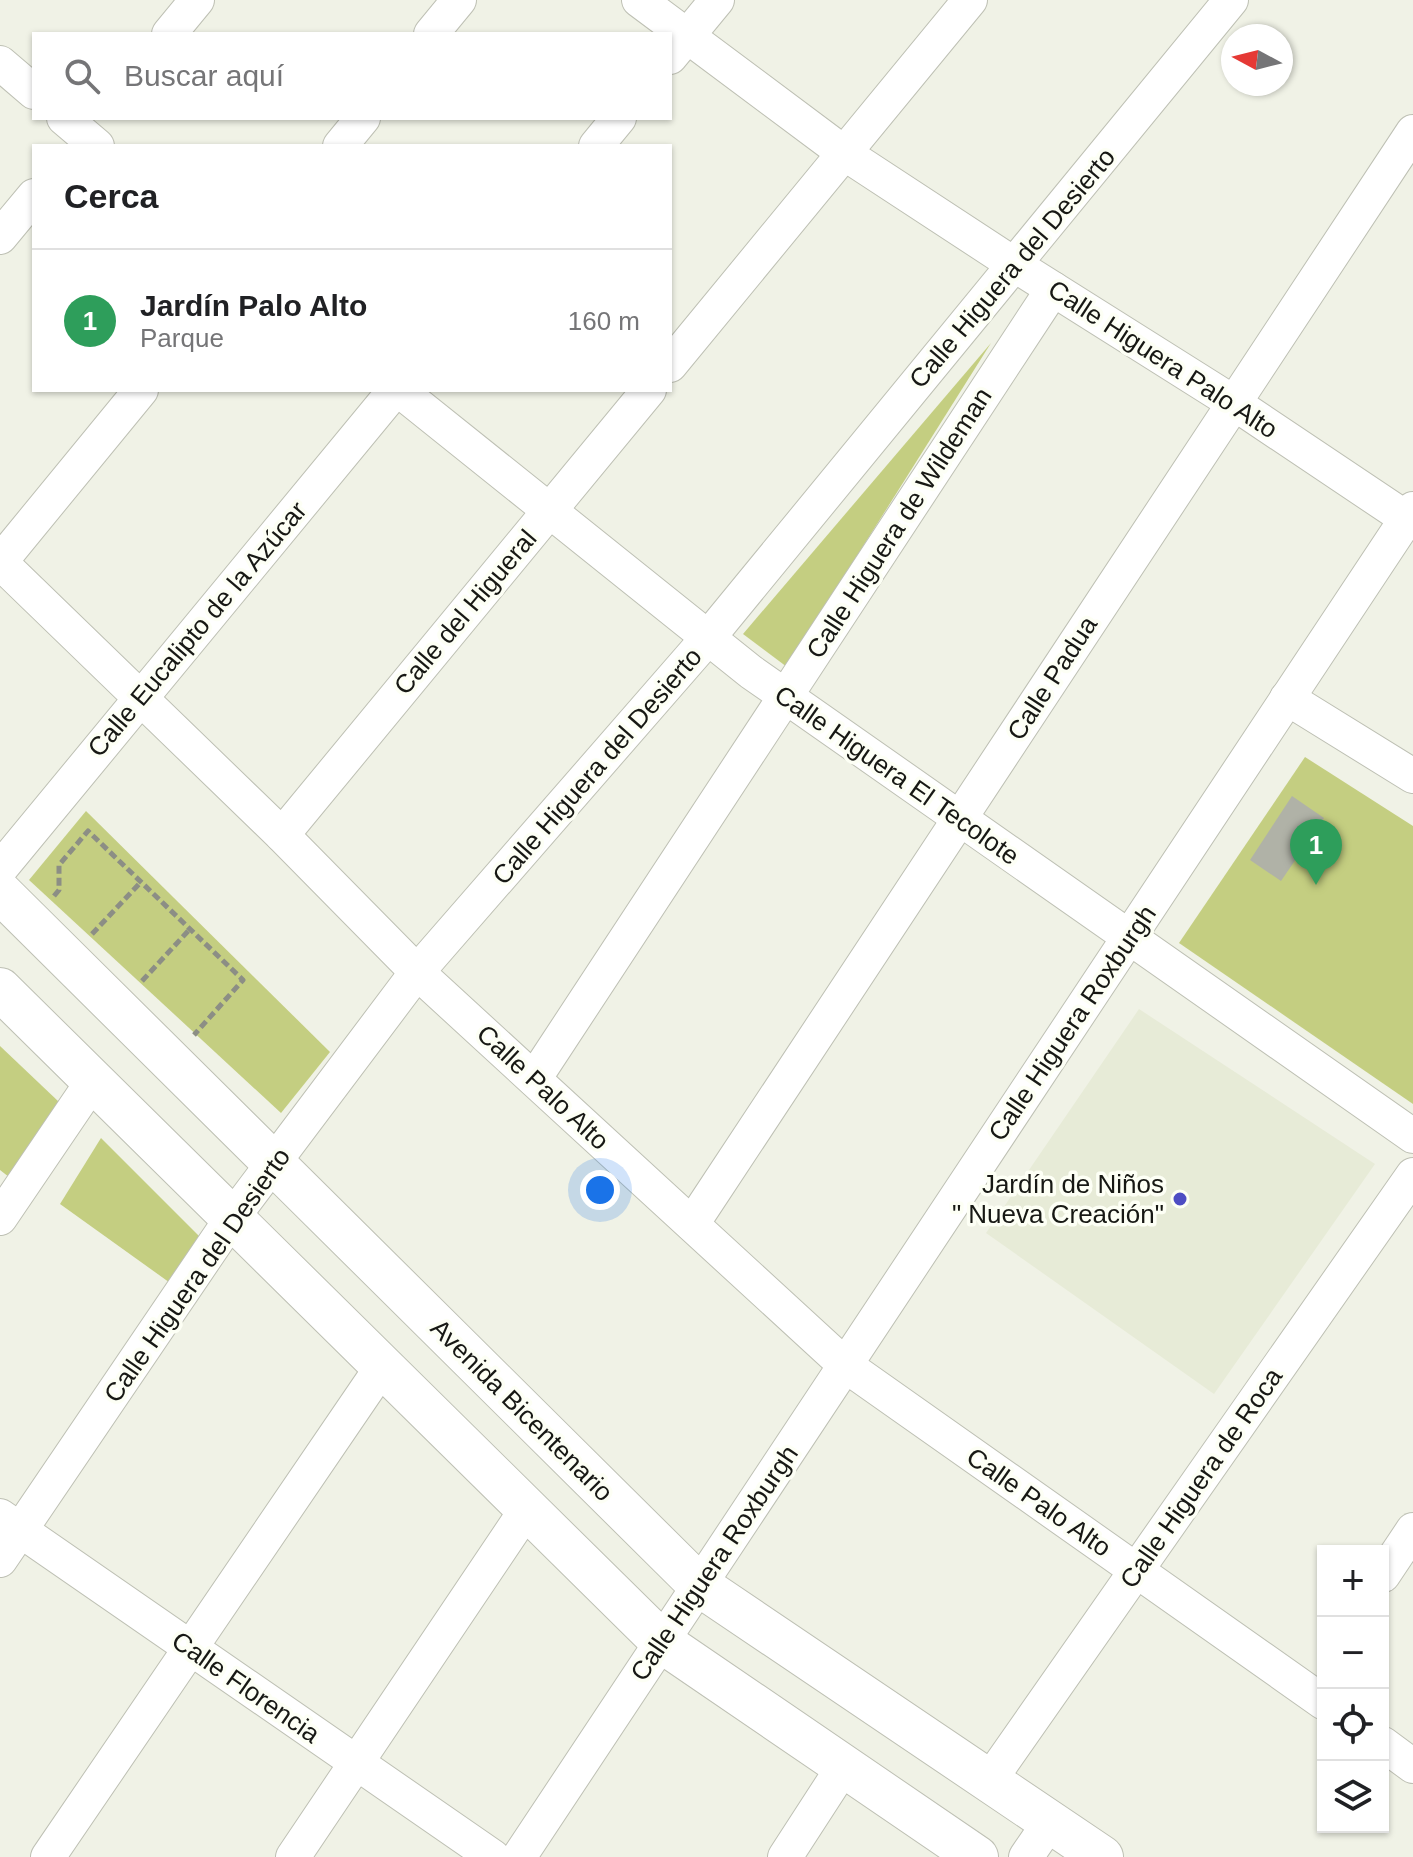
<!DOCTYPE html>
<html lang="es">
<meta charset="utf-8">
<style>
:root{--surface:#fff;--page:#f6f6f6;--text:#202124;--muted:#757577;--line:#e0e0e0;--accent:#0b8043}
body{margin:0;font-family:Arial,sans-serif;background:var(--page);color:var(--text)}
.controls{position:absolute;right:24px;bottom:24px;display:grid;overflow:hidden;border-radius:0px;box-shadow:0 2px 6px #0004}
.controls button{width:72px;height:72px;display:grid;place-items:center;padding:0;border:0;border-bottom:2px solid var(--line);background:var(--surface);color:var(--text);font:40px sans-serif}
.compass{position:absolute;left:1221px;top:24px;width:72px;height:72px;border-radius:50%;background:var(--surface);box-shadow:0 2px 6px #0004;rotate:277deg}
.you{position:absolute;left:600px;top:1190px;width:28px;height:28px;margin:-20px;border:6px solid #fff;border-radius:50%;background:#1a73e8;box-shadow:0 0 0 12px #1a73e833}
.badge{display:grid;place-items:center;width:52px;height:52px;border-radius:50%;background:var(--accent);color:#fff;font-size:26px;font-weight:700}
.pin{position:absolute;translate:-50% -66px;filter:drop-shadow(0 2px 4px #0008)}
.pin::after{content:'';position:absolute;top:42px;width:28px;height:24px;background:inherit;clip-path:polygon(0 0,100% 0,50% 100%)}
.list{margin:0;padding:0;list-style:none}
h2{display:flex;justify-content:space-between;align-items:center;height:104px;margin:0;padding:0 32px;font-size:34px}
h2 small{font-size:26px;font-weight:400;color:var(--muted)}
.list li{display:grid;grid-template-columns:52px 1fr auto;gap:24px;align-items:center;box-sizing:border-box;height:144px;padding:0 32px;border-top:2px solid var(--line)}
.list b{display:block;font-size:30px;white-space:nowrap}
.list p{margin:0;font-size:26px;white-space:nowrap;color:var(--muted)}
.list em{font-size:26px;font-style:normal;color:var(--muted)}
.icon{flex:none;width:44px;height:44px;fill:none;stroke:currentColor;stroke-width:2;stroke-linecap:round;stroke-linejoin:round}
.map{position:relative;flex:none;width:1413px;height:1857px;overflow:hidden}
.search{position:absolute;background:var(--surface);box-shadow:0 2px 6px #0004;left:32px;top:32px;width:640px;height:88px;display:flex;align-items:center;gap:20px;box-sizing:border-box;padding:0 28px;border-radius:0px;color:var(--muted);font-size:30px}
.panel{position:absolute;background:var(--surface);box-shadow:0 2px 6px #0004;left:32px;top:144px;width:640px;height:248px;border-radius:0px}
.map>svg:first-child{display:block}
.built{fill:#e7ebd7}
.green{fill:#c4ce81}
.building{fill:#b0b2a7}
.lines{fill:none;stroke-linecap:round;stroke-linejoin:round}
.minor-casing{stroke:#bec0b4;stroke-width:36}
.tertiary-casing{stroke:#bec0b4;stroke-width:44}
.path{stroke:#8c8e85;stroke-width:5;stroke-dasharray:8 4;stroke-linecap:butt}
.minor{stroke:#fff;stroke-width:34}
.tertiary{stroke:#fff;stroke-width:42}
.poi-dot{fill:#4e4dc3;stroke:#fdfff5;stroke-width:3}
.labels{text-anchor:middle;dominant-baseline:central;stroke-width:7;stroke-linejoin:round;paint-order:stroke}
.street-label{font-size:26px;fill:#171814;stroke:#fdfff5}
.poi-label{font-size:26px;fill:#171814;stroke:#fdfff5;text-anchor:end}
</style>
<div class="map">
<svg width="1413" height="1857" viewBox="0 0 1413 1857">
<rect width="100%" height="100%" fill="#f0f2e6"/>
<path class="built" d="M1139,1009l236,155 -161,230 -228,-161z"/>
<g class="green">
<path d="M991,343l-204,324 -44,-33z"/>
<path d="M1305,757l108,69v278l-234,-161z"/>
<path d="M86,811l244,241 -49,61 -252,-233z"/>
<path d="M0,1046l59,56 -50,75 -9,-7z"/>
<path d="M101,1138l102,102 -30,45 -113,-81z"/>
</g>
<path class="building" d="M1292,796l32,22 -43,63 -31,-21z"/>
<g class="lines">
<defs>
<g id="minor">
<path d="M639,0l205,153 171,112 219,138 179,120"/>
<path d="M169,34l28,-34"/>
<path d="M431,34l28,-34"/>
<path d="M670,57l47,-57"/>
<path d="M0,63l34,29"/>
<path d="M64,118l33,28"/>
<path d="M340,146l23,-28"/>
<path d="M596,146l23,-28"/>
<path d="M0,237l34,-41"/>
<path d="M670,365l300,-365"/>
<path d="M399,390l352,282 662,464"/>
<path d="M0,562l282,273 135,137 428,393 478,337"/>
<path d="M0,562l141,-172"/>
<path d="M1287,698l126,78"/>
<path d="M282,835l367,-445"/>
<path d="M0,869l395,-479"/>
<path d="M534,1079l519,-790"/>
<path d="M0,1218l93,-137"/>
<path d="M692,1224l721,-1092"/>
<path d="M0,1516l493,341"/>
<path d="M0,1560l232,-342 185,-246 290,-333 524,-639"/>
<path d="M1383,1575l30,-45"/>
<path d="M1383,1744l30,22"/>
<path d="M989,1781l424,-606"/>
<path d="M48,1857l334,-490"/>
<path d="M293,1857l234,-348"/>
<path d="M519,1857l894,-1348"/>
<path d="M785,1857l59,-91"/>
<path d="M1026,1857l24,-35"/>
</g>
<g id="tertiary">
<path d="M0,892l699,693 403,272"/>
<path d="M0,989l662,653 315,215"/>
</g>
</defs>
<use href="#minor" class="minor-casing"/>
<use href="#tertiary" class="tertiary-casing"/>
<g class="path">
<path d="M54,896l5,-6v-25l29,-34 155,149 -49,55"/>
<path d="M92,934l49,-52"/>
<path d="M142,981l48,-52"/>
</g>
<use href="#minor" class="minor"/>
<use href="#tertiary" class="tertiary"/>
</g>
<circle class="poi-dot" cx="1180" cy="1199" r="8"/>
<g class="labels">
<g class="street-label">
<text transform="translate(1012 268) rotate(-50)">Calle Higuera del Desierto</text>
<text transform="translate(1163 359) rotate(33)">Calle Higuera Palo Alto</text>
<text transform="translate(899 523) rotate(-57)">Calle Higuera de Wildeman</text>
<text transform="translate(465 612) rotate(-50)">Calle del Higueral</text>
<text transform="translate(197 629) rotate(-50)">Calle Eucalipto de la Azúcar</text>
<text transform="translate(1052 678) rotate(-57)">Calle Padua</text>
<text transform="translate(597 766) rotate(-49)">Calle Higuera del Desierto</text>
<text transform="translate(897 775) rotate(35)">Calle Higuera El Tecolote</text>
<text transform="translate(1072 1023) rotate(-56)">Calle Higuera Roxburgh</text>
<text transform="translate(543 1087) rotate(43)">Calle Palo Alto</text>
<text transform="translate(197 1275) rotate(-55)">Calle Higuera del Desierto</text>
<text transform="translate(522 1410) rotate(45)">Avenida Bicentenario</text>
<text transform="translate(1201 1478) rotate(-55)">Calle Higuera de Roca</text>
<text transform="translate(1039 1502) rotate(35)">Calle Palo Alto</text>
<text transform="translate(714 1563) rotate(-56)">Calle Higuera Roxburgh</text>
<text transform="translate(246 1687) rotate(35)">Calle Florencia</text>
</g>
<g class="poi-label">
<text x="1164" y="1184">Jardín de Niños<tspan x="1164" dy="30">" Nueva Creación"</tspan></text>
</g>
</g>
</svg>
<div class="controls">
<button>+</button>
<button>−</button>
<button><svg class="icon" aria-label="locate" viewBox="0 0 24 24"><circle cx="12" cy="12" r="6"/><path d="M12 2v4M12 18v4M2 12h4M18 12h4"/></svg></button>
<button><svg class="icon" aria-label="layers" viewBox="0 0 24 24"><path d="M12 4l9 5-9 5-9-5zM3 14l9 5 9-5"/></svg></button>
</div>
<svg class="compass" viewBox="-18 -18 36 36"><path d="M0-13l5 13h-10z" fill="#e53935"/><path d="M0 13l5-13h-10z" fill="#757577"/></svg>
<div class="you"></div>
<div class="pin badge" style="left:1316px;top:885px;background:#2e9e5b">1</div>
<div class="search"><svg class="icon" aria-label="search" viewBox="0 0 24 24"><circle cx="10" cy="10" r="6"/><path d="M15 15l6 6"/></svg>Buscar aquí</div>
<section class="panel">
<h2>Cerca<small></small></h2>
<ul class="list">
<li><span class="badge" style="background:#2e9e5b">1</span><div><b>Jardín Palo Alto</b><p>Parque</p></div><em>160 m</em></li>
</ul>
</section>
</div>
